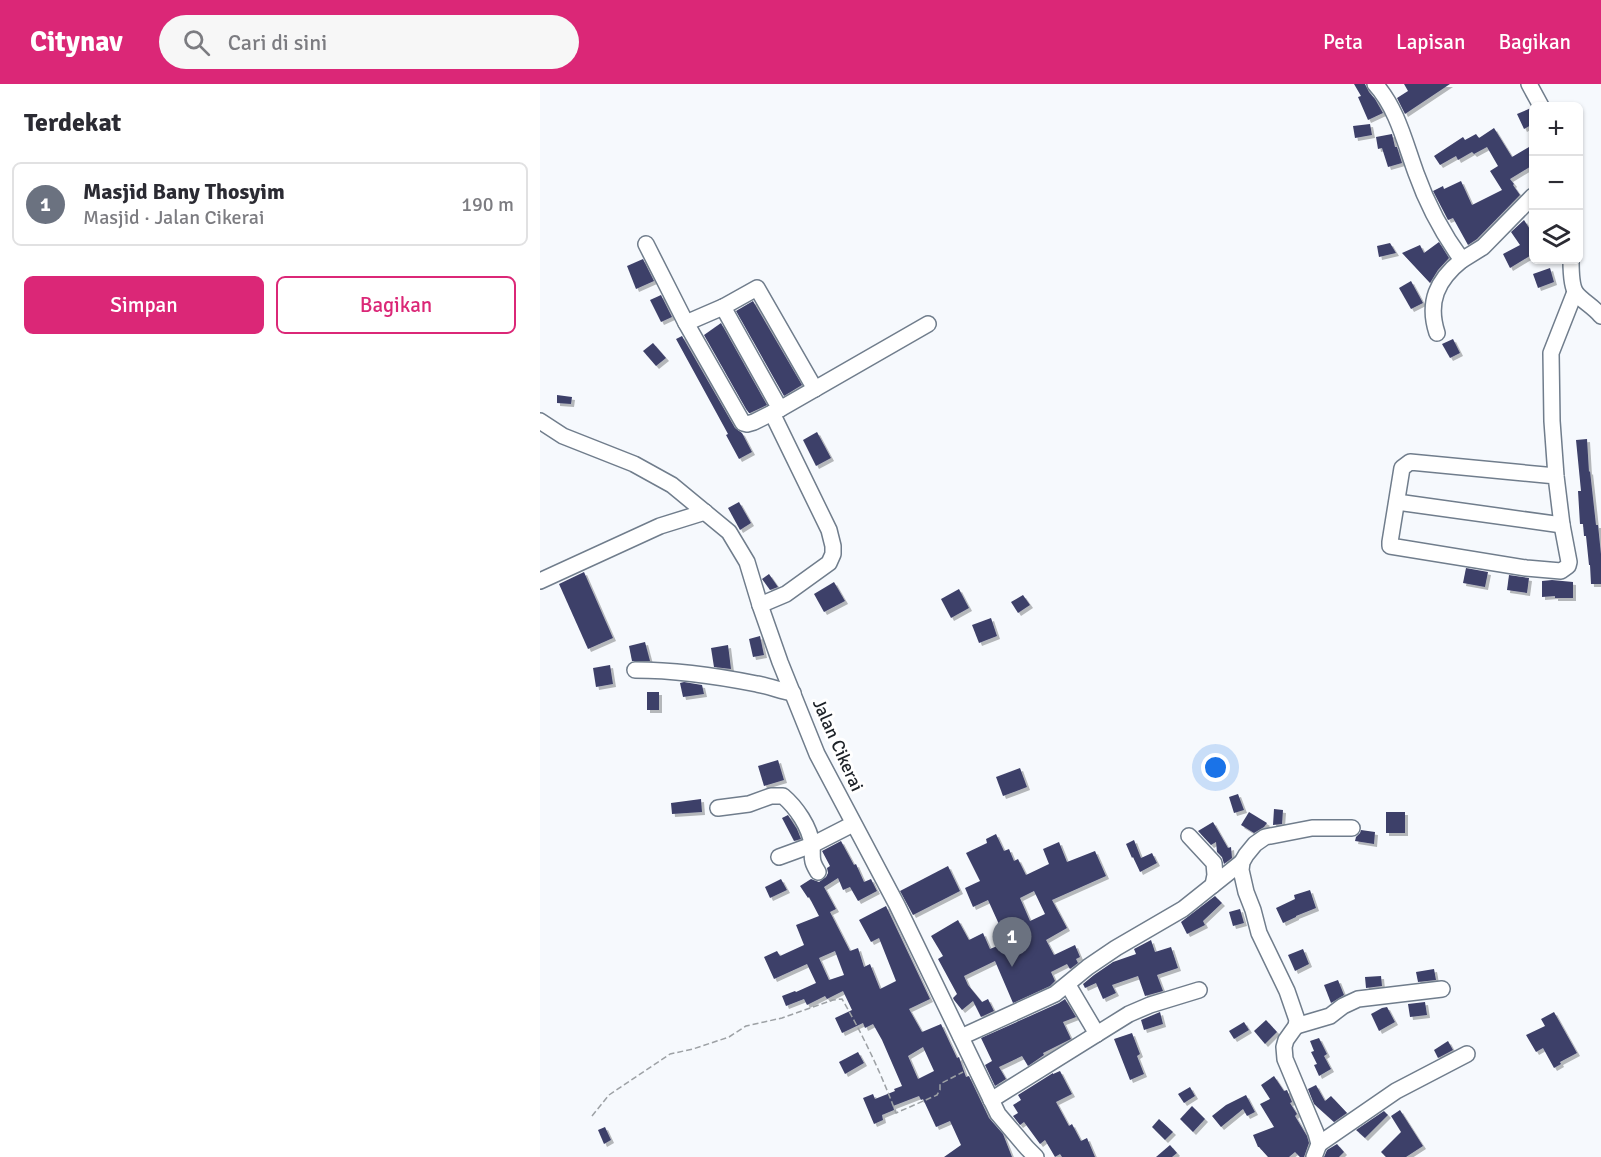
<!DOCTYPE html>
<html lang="id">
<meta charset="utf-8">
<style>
:root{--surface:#fff;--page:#f7f7f7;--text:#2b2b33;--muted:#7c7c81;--line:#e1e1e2;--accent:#db2777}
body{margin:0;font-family:Signika,sans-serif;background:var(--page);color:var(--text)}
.controls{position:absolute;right:18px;top:18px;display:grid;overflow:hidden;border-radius:9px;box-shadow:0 2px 4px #0004}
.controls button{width:54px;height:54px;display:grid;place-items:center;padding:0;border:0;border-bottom:2px solid var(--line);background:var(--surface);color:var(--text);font:30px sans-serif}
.you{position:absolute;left:676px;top:684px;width:21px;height:21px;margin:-15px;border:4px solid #fff;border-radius:50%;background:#1a73e8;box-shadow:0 0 0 9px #1a73e833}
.badge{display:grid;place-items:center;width:39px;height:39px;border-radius:50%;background:var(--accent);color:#fff;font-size:20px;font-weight:700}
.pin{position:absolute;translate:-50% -50px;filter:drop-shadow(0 2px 3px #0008)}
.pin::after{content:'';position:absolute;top:32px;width:21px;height:18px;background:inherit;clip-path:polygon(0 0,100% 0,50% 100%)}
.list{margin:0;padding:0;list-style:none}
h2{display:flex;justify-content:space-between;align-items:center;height:78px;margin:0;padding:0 24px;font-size:26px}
h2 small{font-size:20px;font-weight:400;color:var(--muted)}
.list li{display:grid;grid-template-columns:39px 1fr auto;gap:18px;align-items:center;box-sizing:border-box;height:84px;margin:0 12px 12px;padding:0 12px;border:2px solid var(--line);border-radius:9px}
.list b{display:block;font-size:22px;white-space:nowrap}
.list p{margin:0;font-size:20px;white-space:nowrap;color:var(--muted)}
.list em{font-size:20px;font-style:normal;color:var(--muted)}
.actions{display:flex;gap:12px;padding:18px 24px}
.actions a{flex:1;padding:14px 0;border:2px solid var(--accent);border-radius:9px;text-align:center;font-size:21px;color:var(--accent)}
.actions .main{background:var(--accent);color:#fff}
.icon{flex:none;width:33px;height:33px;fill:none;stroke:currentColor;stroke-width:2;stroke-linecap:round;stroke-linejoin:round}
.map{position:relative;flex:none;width:1061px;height:1073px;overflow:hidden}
header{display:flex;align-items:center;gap:36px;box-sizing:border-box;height:84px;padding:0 30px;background:var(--accent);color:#fff}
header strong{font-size:28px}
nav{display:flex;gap:33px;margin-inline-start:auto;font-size:21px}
.search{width:420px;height:54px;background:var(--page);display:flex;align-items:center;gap:15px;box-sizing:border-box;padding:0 21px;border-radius:33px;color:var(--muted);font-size:22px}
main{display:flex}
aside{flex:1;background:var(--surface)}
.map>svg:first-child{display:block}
.building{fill:#3e4069;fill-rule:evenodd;filter:url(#shadow)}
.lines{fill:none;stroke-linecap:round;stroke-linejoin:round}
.minor-casing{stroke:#707d8c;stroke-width:18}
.path{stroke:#9da1a5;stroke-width:1.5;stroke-dasharray:6 3;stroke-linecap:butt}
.minor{stroke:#fff;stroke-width:15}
.labels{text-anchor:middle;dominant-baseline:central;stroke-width:6;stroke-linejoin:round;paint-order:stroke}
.street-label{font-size:18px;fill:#1c2127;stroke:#fff}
</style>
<header>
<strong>Citynav</strong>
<div class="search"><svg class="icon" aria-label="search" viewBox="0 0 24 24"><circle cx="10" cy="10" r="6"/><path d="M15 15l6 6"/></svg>Cari di sini</div>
<nav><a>Peta</a><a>Lapisan</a><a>Bagikan</a></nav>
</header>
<main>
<aside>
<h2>Terdekat<small></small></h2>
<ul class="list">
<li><span class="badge" style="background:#6b7280">1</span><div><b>Masjid Bany Thosyim</b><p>Masjid · Jalan Cikerai</p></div><em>190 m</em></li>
</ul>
<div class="actions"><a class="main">Simpan</a><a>Bagikan</a></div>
</aside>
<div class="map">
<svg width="1061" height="1073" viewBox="0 0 1061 1073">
<defs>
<filter id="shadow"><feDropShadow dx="3" dy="3" stdDeviation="0" flood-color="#0004"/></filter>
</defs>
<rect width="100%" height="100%" fill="#f6f9fd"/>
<g class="building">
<path d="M814,0h11l4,8 6,7 8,14 -15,7 -10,-23 3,-1z"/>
<path d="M864,0h46l-45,30 -8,-16 11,-7z"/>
<path d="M991,24l2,4v12l-9,5 -7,-15z"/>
<path d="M830,40l2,11 -17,3 -2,-12z"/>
<path d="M954,44l18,29 17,-10 4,7v11l-23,14 4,5 -1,1 7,10 -43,44 -9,6 -15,-27 -5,2 -15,-29 10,-5 1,3 17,-8 11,24 30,-15 -12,-19 8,-5 -11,-19 -13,7 -2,-2 -14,8 -2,-4 -16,9 -6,-9 29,-19 2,3 11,-6 3,4z"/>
<path d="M852,50l3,13h2l5,16 -14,4 -6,-19 -4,1 -2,-12z"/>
<path d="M984,136l9,14v20l-23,14 -7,-14 17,-9 -9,-13z"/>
<path d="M899,158l10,16 -11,12 -8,13 -28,-30 18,-8 4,8z"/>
<path d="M850,159l6,10 -17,4 -2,-11z"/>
<path d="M103,175l11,22 -18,8 -9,-23z"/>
<path d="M1010,184l4,14 -16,6 -5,-14z"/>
<path d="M871,197l12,22 -12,6 -12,-21z"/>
<path d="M121,211l11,22 -11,5 -11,-22z"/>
<path d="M213,217l49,84 -18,11 -48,-85z"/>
<path d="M181,239l46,82 -17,8h-1l-3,-4 -42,-74z"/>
<path d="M142,252l53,92 7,5 10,19 -13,7 -13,-24 2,-1 -52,-95z"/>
<path d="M913,255l7,14 -10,5 -8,-14z"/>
<path d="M113,259l13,15 -10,8 -13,-15z"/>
<path d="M17,311l15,2 -1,7 -14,-1z"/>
<path d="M277,348l14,26 -15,8 -13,-26z"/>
<path d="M1047,355l2,33 1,-1 6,54h2l3,29v30h-10l-1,-19h-1l-3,-29h-2l-1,-12h-3l-2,-33h3l-5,-51z"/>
<path d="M199,418l12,21 -11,7 -12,-22z"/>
<path d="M926,484l22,4 -3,15 -22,-4z"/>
<path d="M44,488l29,66 -25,11 -29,-65z"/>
<path d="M229,490l9,13 -8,3 -8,-11z"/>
<path d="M969,491l20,3 -2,15 -20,-3z"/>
<path d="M1012,496l21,2v16h-18v-2l-13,1v-16z"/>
<path d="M294,498l11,19 -21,11 -10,-18z"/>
<path d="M419,505l10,19 -18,10 -10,-19z"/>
<path d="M483,511l7,10 -12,8 -7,-11z"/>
<path d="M451,534l6,18 -18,7 -7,-18z"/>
<path d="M220,552l4,19 -11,2 -4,-18z"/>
<path d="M105,558l5,19h-18l-3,-15z"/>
<path d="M188,561l3,24 -17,-2 -3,-19z"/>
<path d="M70,581l3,19 -17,3 -3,-19z"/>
<path d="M144,598l18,3 2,9 -21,3 -3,-14z"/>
<rect x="107" y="608" width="12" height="18"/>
<path d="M238,676l6,20 -20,6 -6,-20z"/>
<path d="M480,684l7,19 -24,9 -7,-19z"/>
<path d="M698,710l6,16 -10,3 -5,-16z"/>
<path d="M161,715l1,13 -30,2 -1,-11z"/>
<path d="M734,725l9,1 -1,14 -9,1z"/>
<path d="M709,728l18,11 -3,4 -10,6 -13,-8z"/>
<rect x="846" y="728" width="19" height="21"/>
<path d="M248,731l9,14 4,10 -7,2 -12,-23z"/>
<path d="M673,738l15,26 3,-1 1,11 -8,6 -2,-7 -5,-5 -1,-10 -5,3 -13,-14z"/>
<path d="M821,746l14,2 -1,12 -19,-3 1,-4 4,-4z"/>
<path d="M456,750l8,17 5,-2 5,12 4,-2 8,16 23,-11 -6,-15 16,-7 8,20 28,-11 11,25 -54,24 15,28 -21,12 8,15 21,-10 5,12 -4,2 2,4 -8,6 -3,-5 -16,8 4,9 -5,5 -37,17 -18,-42 -31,15 4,9 14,17 6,-3 6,12 -13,6 -8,-16 -11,9 -8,-10 -1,-2 4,-4 -19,-35 5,-3 -12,-20 27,-16 11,20 14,-7 7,16 17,-7 -19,-42 -15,7 -8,-19 15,-7 -14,-28 21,-10 -1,-4zM494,807l11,23 -15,7 -10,-23z"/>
<path d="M594,756l7,18 11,-5 5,10 -17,9 -7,-15 -1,1 -6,-14z"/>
<path d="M301,757l13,24 2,-1 8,18 7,-3 6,12 -19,10 -8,-14 -7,3 -5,-12 -14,9 12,22 -6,3 20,39 8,-3 6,19 6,-3 10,25 16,-8 -17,-43 -8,4 -12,-22 27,-14 44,93 -21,10 13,23 19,-8 16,34 2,-1 7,20 3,-1 20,42 14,16 9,23h-68l17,-12 -11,-24 -14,6 -13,-28 -2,1 -2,-4 -26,10 1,4 -12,5 1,5 -9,4 -11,-26 10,-4 2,5 20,-8 -1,-2 8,-3 -20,-46 -9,-16 -8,4 -2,-5 -21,10 -7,-15 17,-8 -9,-19 -16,8 -2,-3 -18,9 -3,-6 -18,7 -4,-10 13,-5 1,1 20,-9 -9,-19 -33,15 -10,-22 13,-6 3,5 24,-11 -8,-20 23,-9 -10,-19 -1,1 -8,-12 11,-7 8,3 7,-5 2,-4 -1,-5 3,-2 -8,-15zM295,867l9,24 -15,5 -10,-22zM383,963l11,24 -16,8 -10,-23z"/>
<path d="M408,782l12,25 -47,24 -13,-24z"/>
<path d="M241,795l6,11 -17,8 -5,-11z"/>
<path d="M770,806l6,18 -20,8v1l-13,6 -7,-15 19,-9 -1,-4z"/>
<path d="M675,812l7,7 -19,18 2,4 -18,9 -6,-12z"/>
<path d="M700,825l4,14 -11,3 -4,-14z"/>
<path d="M611,856l4,12 16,-5 7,21 -21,7 6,16 -18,5 -7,-20 -26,9 4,8 -13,6 -7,-16 -11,5 -2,-4 11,-9 19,-13 23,-8 -2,-5z"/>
<path d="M763,865l6,15 -14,7 -7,-16z"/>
<path d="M894,885l2,11 -18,2 -2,-10z"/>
<path d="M841,892l1,10 -16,2 -1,-11z"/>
<path d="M798,896l6,15 -13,8 -7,-18z"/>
<path d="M525,915l11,18 -13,5 8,17 -28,14 1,2 -16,11 -6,-10 -23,11 7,12 -11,7 -10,-21 7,-4 -11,-23 78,-35z"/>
<path d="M885,918l2,13 -17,2 -2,-13z"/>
<path d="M847,923l8,15 -16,9 -8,-17 11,-6z"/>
<path d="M620,928l3,12 -19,6 -3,-10z"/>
<path d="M1014,928l23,41 -17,9 1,2 -7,4 -11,-20 -7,4 -10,-17 19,-9 -4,-7z"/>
<path d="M726,936l11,12 -12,12 -11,-13z"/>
<path d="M704,938l5,8 -15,9 -5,-8z"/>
<path d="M592,949l8,21 -3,2 7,18 -14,6 -16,-41z"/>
<path d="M779,954l8,16 -3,2 7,13 -12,7 -5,-11 3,-1 -6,-12 3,-1 -4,-10z"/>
<path d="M908,957l5,9 -15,8 -4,-8z"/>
<path d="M318,968l6,11 -19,11 -6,-12z"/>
<path d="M520,987l12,23 -16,8 13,24 3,-2 9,17 6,-3 8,19h-33l-2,-3 -5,3 -10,-17 -5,4 -16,-22 -4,3 -7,-9 5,-3 -5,-8 8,-5 -3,-5 35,-22v1z"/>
<path d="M734,992l10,15 3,-1 5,12 -2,1 7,11 -2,2 12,20 2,7 -5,14h-4l-5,-5 -6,5h-21l-9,-10h-1l-5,-12 21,-8 -14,-23 10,-5 -9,-14z"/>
<path d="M776,1001l9,16 6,-5 16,17 -13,9 -20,-18 -6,-15z"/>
<path d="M650,1003l5,9 -11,7 -6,-9z"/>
<path d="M706,1011l9,17 -8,4 -4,-7 -22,18 -9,-11 14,-11z"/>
<path d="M652,1022l13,13 -12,13 -13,-13z"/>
<path d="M860,1026l23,36 -17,11h-20l-5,-5 20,-20 -10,-16z"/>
<path d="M844,1027l4,4 -23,23 -9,-8z"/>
<path d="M619,1035l14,13 -8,8 -13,-13z"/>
<path d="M65,1043l6,13 -7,4 -6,-14z"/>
<path d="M797,1060l7,8 -5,5h-15l3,-7z"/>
<path d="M630,1061l7,8 -5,4h-16z"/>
</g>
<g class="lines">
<defs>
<g id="minor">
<path d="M835,0c22,24 30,59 41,89 11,31 27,61 46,87l21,-13 50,-51"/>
<path d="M989,0l12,22"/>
<path d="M106,160l40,79 57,100 4,1 7,-2 26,-13 148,-85"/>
<path d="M1031,176c0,8 0,26 5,33 6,8 18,14 25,23"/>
<path d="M183,223l57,102"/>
<path d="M146,239l37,-16 34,-19 58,101"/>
<path d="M897,249c-10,-31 0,-53 25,-73"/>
<path d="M0,337l23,15 71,28 38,21 57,47 18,30 13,43 20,57 37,92 80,151 101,209 29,34 9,9"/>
<path d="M1016,392l-146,-14 -8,6 -12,74v4l136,22 35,3 7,-5 1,-4 -7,-37 -6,-49 -4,-55 -1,-68 24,-61"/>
<path d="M857,418l165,23"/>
<path d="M0,497l120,-55 45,-14"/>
<path d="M220,521l26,-11 43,-31 4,-9v-8l-4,-16 -57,-117"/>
<path d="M95,586c41,0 82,6 122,14 12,2 24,7 36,9"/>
<path d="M178,724l31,-4 22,-8h12c13,11 27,31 29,49 1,13 -2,14 6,27"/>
<path d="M649,752l25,27 1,12 -2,10"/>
<path d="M239,773l33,-12 41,-21"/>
<path d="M528,901l29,49"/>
<path d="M756,942l34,-10 13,-10 15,-7 84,-10"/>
<path d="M421,953l94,-43 33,-27 28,-19 67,-39 59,-47"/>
<path d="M451,1016l138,-86 21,-9 49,-15"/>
<path d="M779,1060l77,-53 71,-37"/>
<path d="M774,1073l5,-13 -3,-11 -31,-74 -1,-12 2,-7 10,-14 1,-6 -10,-29 -28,-58 -6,-23 -7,-18 -5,-22 1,-8 4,-7 9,-11 10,-7 47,-9h40"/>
</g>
</defs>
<use href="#minor" class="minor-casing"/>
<path class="path" d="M52,1032l17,-21 61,-41 23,-5 36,-12 17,-11 36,-8 51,-18 9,-1c21,36 39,74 54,114l41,-18 3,-5v-6l23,-12"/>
<use href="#minor" class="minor"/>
</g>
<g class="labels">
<g class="street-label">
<text transform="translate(298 661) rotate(66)">Jalan Cikerai</text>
</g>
</g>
</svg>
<div class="controls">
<button>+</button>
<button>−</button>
<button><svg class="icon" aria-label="layers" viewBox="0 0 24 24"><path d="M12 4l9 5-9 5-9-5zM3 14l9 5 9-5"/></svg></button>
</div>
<div class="you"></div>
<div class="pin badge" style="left:472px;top:883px;background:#6b7280">1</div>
</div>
</main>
